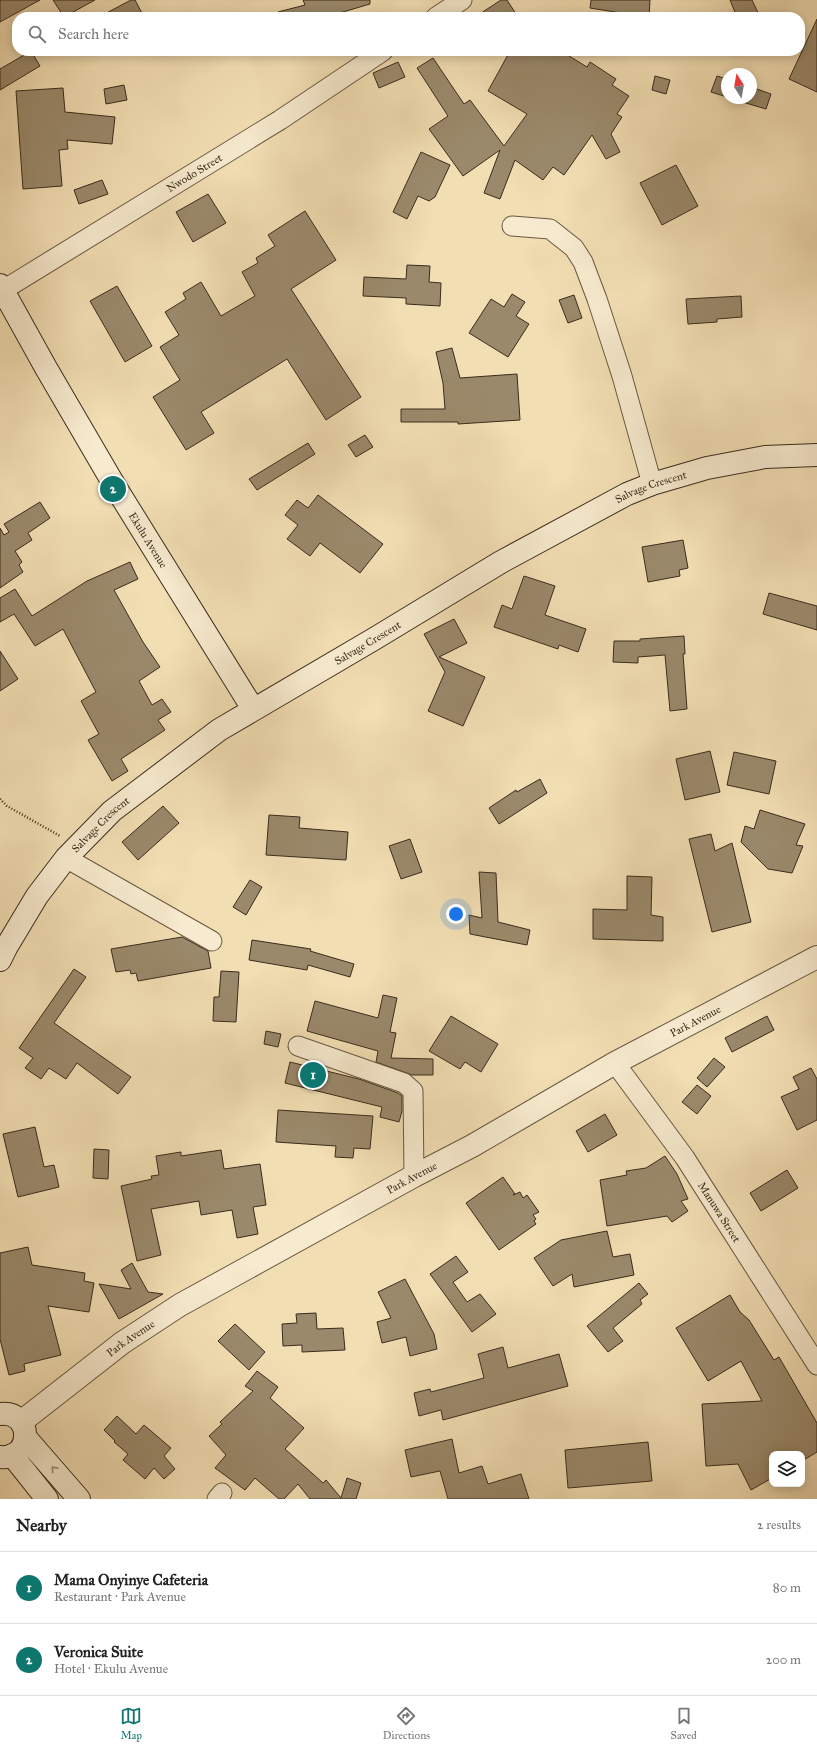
<!DOCTYPE html>
<meta charset="utf-8">
<style>
:root{--surface:#fff;--page:#f6f6f6;--text:#222;--muted:#767676;--line:#e0e0e0;--accent:#0f766e}
body{margin:0;font-family:"IM FELL Great Primer",serif;background:var(--page);color:var(--text)}
.controls{position:absolute;right:12px;bottom:12px;display:grid;overflow:hidden;border-radius:8px;box-shadow:0 2px 10px #0003}
.controls button{width:36px;height:36px;display:grid;place-items:center;padding:0;border:0;border-bottom:1px solid var(--line);background:var(--surface);color:var(--text);font:20px sans-serif}
.compass{position:absolute;left:721px;top:68px;width:36px;height:36px;border-radius:50%;background:var(--surface);box-shadow:0 2px 10px #0003;rotate:349deg}
.you{position:absolute;left:456px;top:914px;width:14px;height:14px;margin:-10px;border:3px solid #fff;border-radius:50%;background:#1a73e8;box-shadow:0 0 0 6px #1a73e833}
.badge{display:grid;place-items:center;width:26px;height:26px;border-radius:50%;background:var(--accent);color:#fff;font-size:13px;font-weight:700}
.pin{position:absolute;translate:-50% -50%;border:2px solid #fff;box-shadow:0 1px 4px #0006}
.list{margin:0;padding:0;list-style:none}
h2{display:flex;justify-content:space-between;align-items:center;height:52px;margin:0;padding:0 16px;font-size:17px}
h2 small{font-size:13px;font-weight:400;color:var(--muted)}
.list li{display:grid;grid-template-columns:26px 1fr auto;gap:12px;align-items:center;box-sizing:border-box;height:72px;padding:0 16px;border-top:1px solid var(--line)}
.list b{display:block;font-size:15px;white-space:nowrap}
.list p{margin:0;font-size:13px;white-space:nowrap;color:var(--muted)}
.list em{font-size:13px;font-style:normal;color:var(--muted)}
.icon{flex:none;width:22px;height:22px;fill:none;stroke:currentColor;stroke-width:2;stroke-linecap:round;stroke-linejoin:round}
.map{position:relative;flex:none;width:817px;height:1499px;overflow:hidden}
.search{position:absolute;background:var(--surface);box-shadow:0 2px 10px #0003;left:12px;right:12px;top:12px;height:44px;display:flex;align-items:center;gap:10px;box-sizing:border-box;padding:0 14px;border-radius:16px;color:var(--muted);font-size:15px}
.sheet{height:196px;background:var(--surface)}
nav{display:flex;justify-content:space-around;align-items:center;box-sizing:border-box;height:56px;border-top:1px solid var(--line);background:var(--surface);font-size:11px;color:var(--muted)}
nav a{display:grid;justify-items:center;gap:2px}
nav .on{color:var(--accent)}
.map>svg:first-child{display:block}
.building{fill:#9a896b;stroke:#3a2c1c}
.lines{fill:none;stroke-linecap:round;stroke-linejoin:round}
.minor-casing{stroke:#685842;stroke-width:21}
.tertiary-casing{stroke:#685842;stroke-width:24}
.secondary-casing{stroke:#3a2c1c;stroke-width:24}
.path{stroke:#3a2c1c;stroke-width:2.5;stroke-dasharray:1 2;stroke-linecap:butt}
.minor{stroke:#f7eace;stroke-width:19}
.tertiary{stroke:#f7eace;stroke-width:22}
.secondary{stroke:#f7eace;stroke-width:22}
.oneway{stroke:#988b75}
.labels{text-anchor:middle;dominant-baseline:central;stroke-width:4;stroke-linejoin:round;paint-order:stroke}
.street-label{font-size:11px;fill:#3a2c1c;stroke:#f7eace}
</style>
<div class="map">
<svg width="817" height="1499" viewBox="0 0 817 1499">
<rect width="100%" height="100%" fill="#f2deb3"/>
<filter id="stains"><feTurbulence type="fractalNoise" baseFrequency=".005" numOctaves="4"/><feColorMatrix values="0 0 0 0 .2 0 0 0 0 .09 0 0 0 0 .02 0 0 0 .5 -.17"/></filter>
<radialGradient id="worn" r=".72"><stop offset=".6" stop-color="#630" stop-opacity="0"/><stop offset="1" stop-color="#630" stop-opacity=".3"/></radialGradient>
<g class="building">
<path d="M0,0h40l-40,22z"/>
<path d="M53,0h42l-31,17z"/>
<path d="M131,0h4l9,17h-45z"/>
<path d="M303,0h67v4l-44,13h-47l-1,-5 27,-7z"/>
<path d="M501,0h6l11,17h-43z"/>
<path d="M591,0h59l-1,17h-16l1,-2 -44,-7z"/>
<path d="M730,0h22l8,17h-23z"/>
<path d="M817,19v73l-28,-13z"/>
<path d="M31,51l9,15 -40,24v-21z"/>
<path d="M510,51h51l26,16 3,-5 26,17 -4,6 17,11 -12,18 5,3 -11,17 9,18 -14,7 -14,-24 -28,40 -11,-8 -10,13 -28,-20 -15,39 -16,-6 16,-43 -37,26 -34,-47 19,-13 -31,-48 16,-10 31,46 6,-4 34,46 23,-32 -39,-23z"/>
<path d="M398,62l7,15 -26,11 -6,-15z"/>
<path d="M655,76l15,4 -4,14 -14,-4z"/>
<path d="M717,76l10,3v18l-16,-5z"/>
<path d="M124,85l3,15 -21,4 -2,-15z"/>
<path d="M751,87l20,7 -5,15 -37,-11h22z"/>
<path d="M63,88l2,24 50,5 -3,27 -45,-4 1,9 -9,1 3,36 -39,3 -7,-98z"/>
<path d="M421,152l29,13 -15,32 -6,4 -11,-5 -11,23 -14,-7z"/>
<path d="M676,165l22,41 -36,19 -22,-42z"/>
<path d="M102,180l6,14 -29,10 -5,-14z"/>
<path d="M208,194l18,29 -33,19 -17,-30z"/>
<path d="M305,211l31,49 -45,29 70,108 -35,23 -39,-61 -86,53 13,21 -28,17 -33,-53 27,-17 -20,-33 19,-12 -14,-23 21,-13 -3,-6 18,-11 20,34 34,-20 -13,-24 16,-9 -2,-5 19,-12 -7,-11z"/>
<path d="M407,265l23,1 -1,16 12,1 -1,23 -34,-2v-6l-43,-2 1,-19 42,2z"/>
<path d="M117,286l35,60 -27,16 -35,-61z"/>
<path d="M512,294l13,8 -9,14 13,8 -21,33 -39,-24 22,-34 13,8z"/>
<path d="M574,295l8,23 -14,5 -9,-23z"/>
<path d="M741,296l1,21 -25,2v3l-29,2 -2,-25z"/>
<path d="M452,348l8,30 57,-4 3,46 -62,4v-2h-57v-13h44l-2,-26 -7,-31z"/>
<path d="M365,435l8,12 -17,10 -8,-12z"/>
<path d="M308,443l7,11 -58,36 -8,-11z"/>
<path d="M318,495l65,49 -23,29 -40,-30 -10,13 -23,-17 11,-14 -13,-10 12,-15 11,8z"/>
<path d="M40,502l10,16 -22,15 4,7 -17,11 7,11 -3,3 4,7 -23,16v-60l4,7 5,-3 -5,-8z"/>
<path d="M683,540l5,28 -9,2 1,6 -32,6 -6,-35z"/>
<path d="M130,562l8,17 -24,11 29,52 17,25 -21,14 13,24 10,-6 9,13 -13,8 7,10 -44,29 7,12 -16,10 -24,-41 11,-6 -18,-33 15,-9 -33,-63 -28,17 -21,-32 -14,8v-24l15,-9 17,27 55,-35z"/>
<path d="M524,576l31,10 -10,29 41,14 -8,23 -19,-7 -1,4 -64,-22 8,-22 10,4z"/>
<path d="M769,593l48,13v24l-54,-16z"/>
<path d="M454,619l13,24 -28,14 46,20 -22,49 -35,-15 17,-39 -21,-38z"/>
<path d="M684,636l1,18h-2l4,55 -17,2 -5,-56 -27,2v6l-25,-1 1,-21h26v-2z"/>
<path d="M0,651l18,28 -18,12z"/>
<path d="M710,751l10,41 -35,8 -9,-41z"/>
<path d="M734,752l42,9 -7,33 -42,-9z"/>
<path d="M540,779l7,14 -48,31 -10,-16 27,-18 1,2z"/>
<path d="M163,806l16,17 -41,37 -16,-18z"/>
<path d="M760,810l45,14 -9,21 7,1 -11,27 -24,-4 -27,-27 4,-16 9,3z"/>
<path d="M269,815l31,2 -1,11 49,4 -2,28 -80,-5z"/>
<path d="M711,834l4,17 17,-8 19,79 -39,10 -23,-93z"/>
<path d="M410,839l12,33 -21,7 -12,-33z"/>
<path d="M479,872l17,1 2,49 32,8 -3,15 -57,-11 -1,-19 13,3z"/>
<path d="M627,876l25,1 -1,38 12,2v24l-70,-2v-30l34,1z"/>
<path d="M250,880l12,7 -16,28 -13,-8z"/>
<path d="M182,937l26,14 3,17 -73,13 -2,-8 -5,1 -1,-4 -14,2 -5,-23z"/>
<path d="M252,940l59,9 -1,2 44,13 -4,13 -42,-12 -1,5 -58,-10z"/>
<path d="M74,969l12,8 -32,46 77,54 -13,17 -41,-31 -11,16 -17,-11 -8,11 -16,-11 8,-10 -14,-10z"/>
<path d="M221,971l18,1 -3,50 -23,-1 1,-24h5z"/>
<path d="M383,995l14,3 -7,34 6,1 -5,25 42,1v16h-21l-36,-13 2,-11 -71,-20 8,-30 63,17z"/>
<path d="M451,1016l47,28 -17,28 -16,-10 -5,7 -31,-18z"/>
<path d="M767,1016l7,14 -42,22 -7,-14z"/>
<path d="M266,1031l15,3 -3,13 -14,-3z"/>
<path d="M714,1058l11,9 -18,20 -10,-9z"/>
<path d="M290,1062l69,17 39,14 4,3v15l-3,11 -19,-5 2,-10 -97,-24z"/>
<path d="M811,1068l6,11v41l-20,10 -16,-33 18,-8 -6,-12z"/>
<path d="M697,1085l14,11 -14,18 -15,-12z"/>
<path d="M278,1110l95,6 -3,33 -16,-1 -1,10 -18,-1 1,-11 -60,-4z"/>
<path d="M605,1114l12,21 -29,17 -12,-21z"/>
<path d="M35,1127l9,40 10,-2 5,22 -41,10 -15,-63z"/>
<path d="M94,1149l15,1 -1,29 -15,-1z"/>
<path d="M221,1150l3,19 36,-5 6,41 -13,2 5,27 -21,4 -5,-28 -31,5 -2,-14 -48,8 10,46 -24,6 -16,-75 31,-7 -1,-3 8,-1 -3,-19 25,-4v4z"/>
<path d="M665,1156l12,18 11,25 -7,2 7,10 -16,11 -5,-6 -60,10 -7,-46 27,-5 -1,-4 20,-3z"/>
<path d="M787,1170l11,18 -37,23 -11,-18z"/>
<path d="M503,1177l12,17 -2,1 7,-3 3,6 4,-3 12,17 -6,3 3,4 -2,2 2,3 -37,26 -33,-47z"/>
<path d="M607,1231l6,26 17,-3 4,21 -60,12 -2,-13 -19,12 -19,-28 27,-18z"/>
<path d="M28,1247l4,18 53,8 -1,8 10,2 -5,29 -41,-6 13,49 -37,9 1,7 -16,4 -9,-36v-86z"/>
<path d="M456,1256l12,16 -15,10 14,20 13,-8 16,20 -24,18 -42,-58z"/>
<path d="M132,1263l16,29 15,2 -44,25 -20,-35 32,5 -10,-19z"/>
<path d="M405,1279l29,55 3,15 -27,7 -4,-19 -24,6 -5,-21 14,-4 -13,-26z"/>
<path d="M639,1283l9,11 -8,6 2,4 -29,24 10,13 -15,11 -21,-26z"/>
<path d="M730,1295l10,17 9,8 25,40 5,-3 38,66v29l-15,9v-7h-30v24l-21,12 -13,-26 -32,2 -4,-62 60,-3 -21,-40 -33,20 -32,-53z"/>
<path d="M316,1313l1,16 26,-1 2,22 -43,2v-7l-19,1 -1,-22 15,-1 -1,-9z"/>
<path d="M235,1324l30,28 -16,18 -31,-29z"/>
<path d="M503,1347l5,21 51,-14 9,32 -125,34 -2,-10 -22,6 -5,-23 16,-4 1,3 53,-14 -6,-24z"/>
<path d="M257,1371l21,16 -8,11 34,30 -19,21 38,34 3,-3 15,18 6,-20 14,5 -5,16h-46l-12,-15 -14,15h-5l-24,-21 -10,12 -30,-22 11,-13 -17,-19 13,-12 -2,-2 33,-31 -8,-5z"/>
<path d="M117,1416l19,18 8,-9 27,23 -7,8 11,13 -11,10 -10,-11 -9,11 -22,-19 5,-6 -14,-12 1,-1 -11,-11z"/>
<path d="M452,1439l7,34 23,-7 6,18 33,-10 8,25h-81l-8,-28 -29,6 -6,-27z"/>
<path d="M648,1442l4,39 -84,7 -3,-38z"/>
</g>
<g class="lines">
<defs>
<g id="minor">
<path d="M436,17l26,-17"/>
<path d="M512,226l38,3 24,19 9,14 14,37 25,77 30,108"/>
<path id="s1" d="M0,292l280,-172 103,-69"/>
<path d="M66,858l146,83"/>
<path d="M298,1046l106,37 9,8 1,85"/>
<path id="s2" d="M615,1063l70,95 132,207"/>
<path d="M217,1499l5,-6"/>
</g>
<g id="tertiary">
<path id="s3" d="M21,1422l101,-79 58,-38 234,-129 58,-30 143,-83 202,-106"/>
</g>
<g id="secondary">
<path id="s4" d="M0,285l46,83 70,120 137,221"/>
<path id="s5" d="M0,960l7,-14 30,-50 29,-38 46,-47 107,-81 155,-91 127,-77 126,-68 25,-10 55,-16 58,-11 52,-2"/>
<path d="M0,1414c34,-4 33,47 0,43"/>
<path d="M26,1438l53,61"/>
<path d="M12,1455l35,44"/>
</g>
</defs>
<use href="#minor" class="minor-casing"/>
<use href="#tertiary" class="tertiary-casing"/>
<use href="#secondary" class="secondary-casing"/>
<path class="path" d="M0,799l7,7 53,30"/>
<use href="#minor" class="minor"/>
<use href="#tertiary" class="tertiary"/>
<use href="#secondary" class="secondary"/>
</g>
<defs><path id="oneway-chevron" d="M-2-3.5L2.5 0L-2 3.5" fill="none" stroke-width="1.6" stroke-linecap="round" stroke-linejoin="round"/></defs>
<use class="oneway" href="#oneway-chevron" transform="translate(54 1469) rotate(-131)"/>
<g class="labels">
<g class="street-label">
<text stroke="none"><textPath href="#s1" startOffset="228">Nwodo Street</textPath></text>
<text stroke="none"><textPath href="#s5" startOffset="818">Salvage Crescent</textPath></text>
<text stroke="none"><textPath href="#s4" startOffset="295">Ekulu Avenue</textPath></text>
<text stroke="none"><textPath href="#s5" startOffset="494">Salvage Crescent</textPath></text>
<text stroke="none"><textPath href="#s5" startOffset="170">Salvage Crescent</textPath></text>
<text stroke="none"><textPath href="#s3" startOffset="786">Park Avenue</textPath></text>
<text stroke="none"><textPath href="#s3" startOffset="462">Park Avenue</textPath></text>
<text stroke="none"><textPath href="#s2" startOffset="182">Manuwa Street</textPath></text>
<text stroke="none"><textPath href="#s3" startOffset="138">Park Avenue</textPath></text>
</g>
</g>
<rect width="100%" height="100%" filter="url(#stains)"/>
<rect width="100%" height="100%" fill="url(#worn)"/>
</svg>
<div class="controls">
<button><svg class="icon" aria-label="layers" viewBox="0 0 24 24"><path d="M12 4l9 5-9 5-9-5zM3 14l9 5 9-5"/></svg></button>
</div>
<svg class="compass" viewBox="-18 -18 36 36"><path d="M0-13l5 13h-10z" fill="#e53935"/><path d="M0 13l5-13h-10z" fill="#767676"/></svg>
<div class="you"></div>
<div class="pin badge" style="left:313px;top:1075px">1</div>
<div class="pin badge" style="left:113px;top:489px">2</div>
<div class="search"><svg class="icon" aria-label="search" viewBox="0 0 24 24"><circle cx="10" cy="10" r="6"/><path d="M15 15l6 6"/></svg>Search here</div>
</div>
<section class="sheet">
<h2>Nearby<small>2 results</small></h2>
<ul class="list">
<li><span class="badge">1</span><div><b>Mama Onyinye Cafeteria</b><p>Restaurant · Park Avenue</p></div><em>80 m</em></li>
<li><span class="badge">2</span><div><b>Veronica Suite</b><p>Hotel · Ekulu Avenue</p></div><em>200 m</em></li>
</ul>
</section>
<nav>
<a class="on"><svg class="icon" aria-label="map" viewBox="0 0 24 24"><path d="M3 6l6-2 6 2 6-2v14l-6 2-6-2-6 2zM9 4v14M15 6v14"/></svg>Map</a>
<a><svg class="icon" aria-label="directions" viewBox="0 0 24 24"><path d="M12 3l9 9-9 9-9-9zM9 14v-3h6M13 9l2 2-2 2"/></svg>Directions</a>
<a><svg class="icon" aria-label="saved" viewBox="0 0 24 24"><path d="M7 4h10v16l-5-4-5 4z"/></svg>Saved</a>
</nav>
